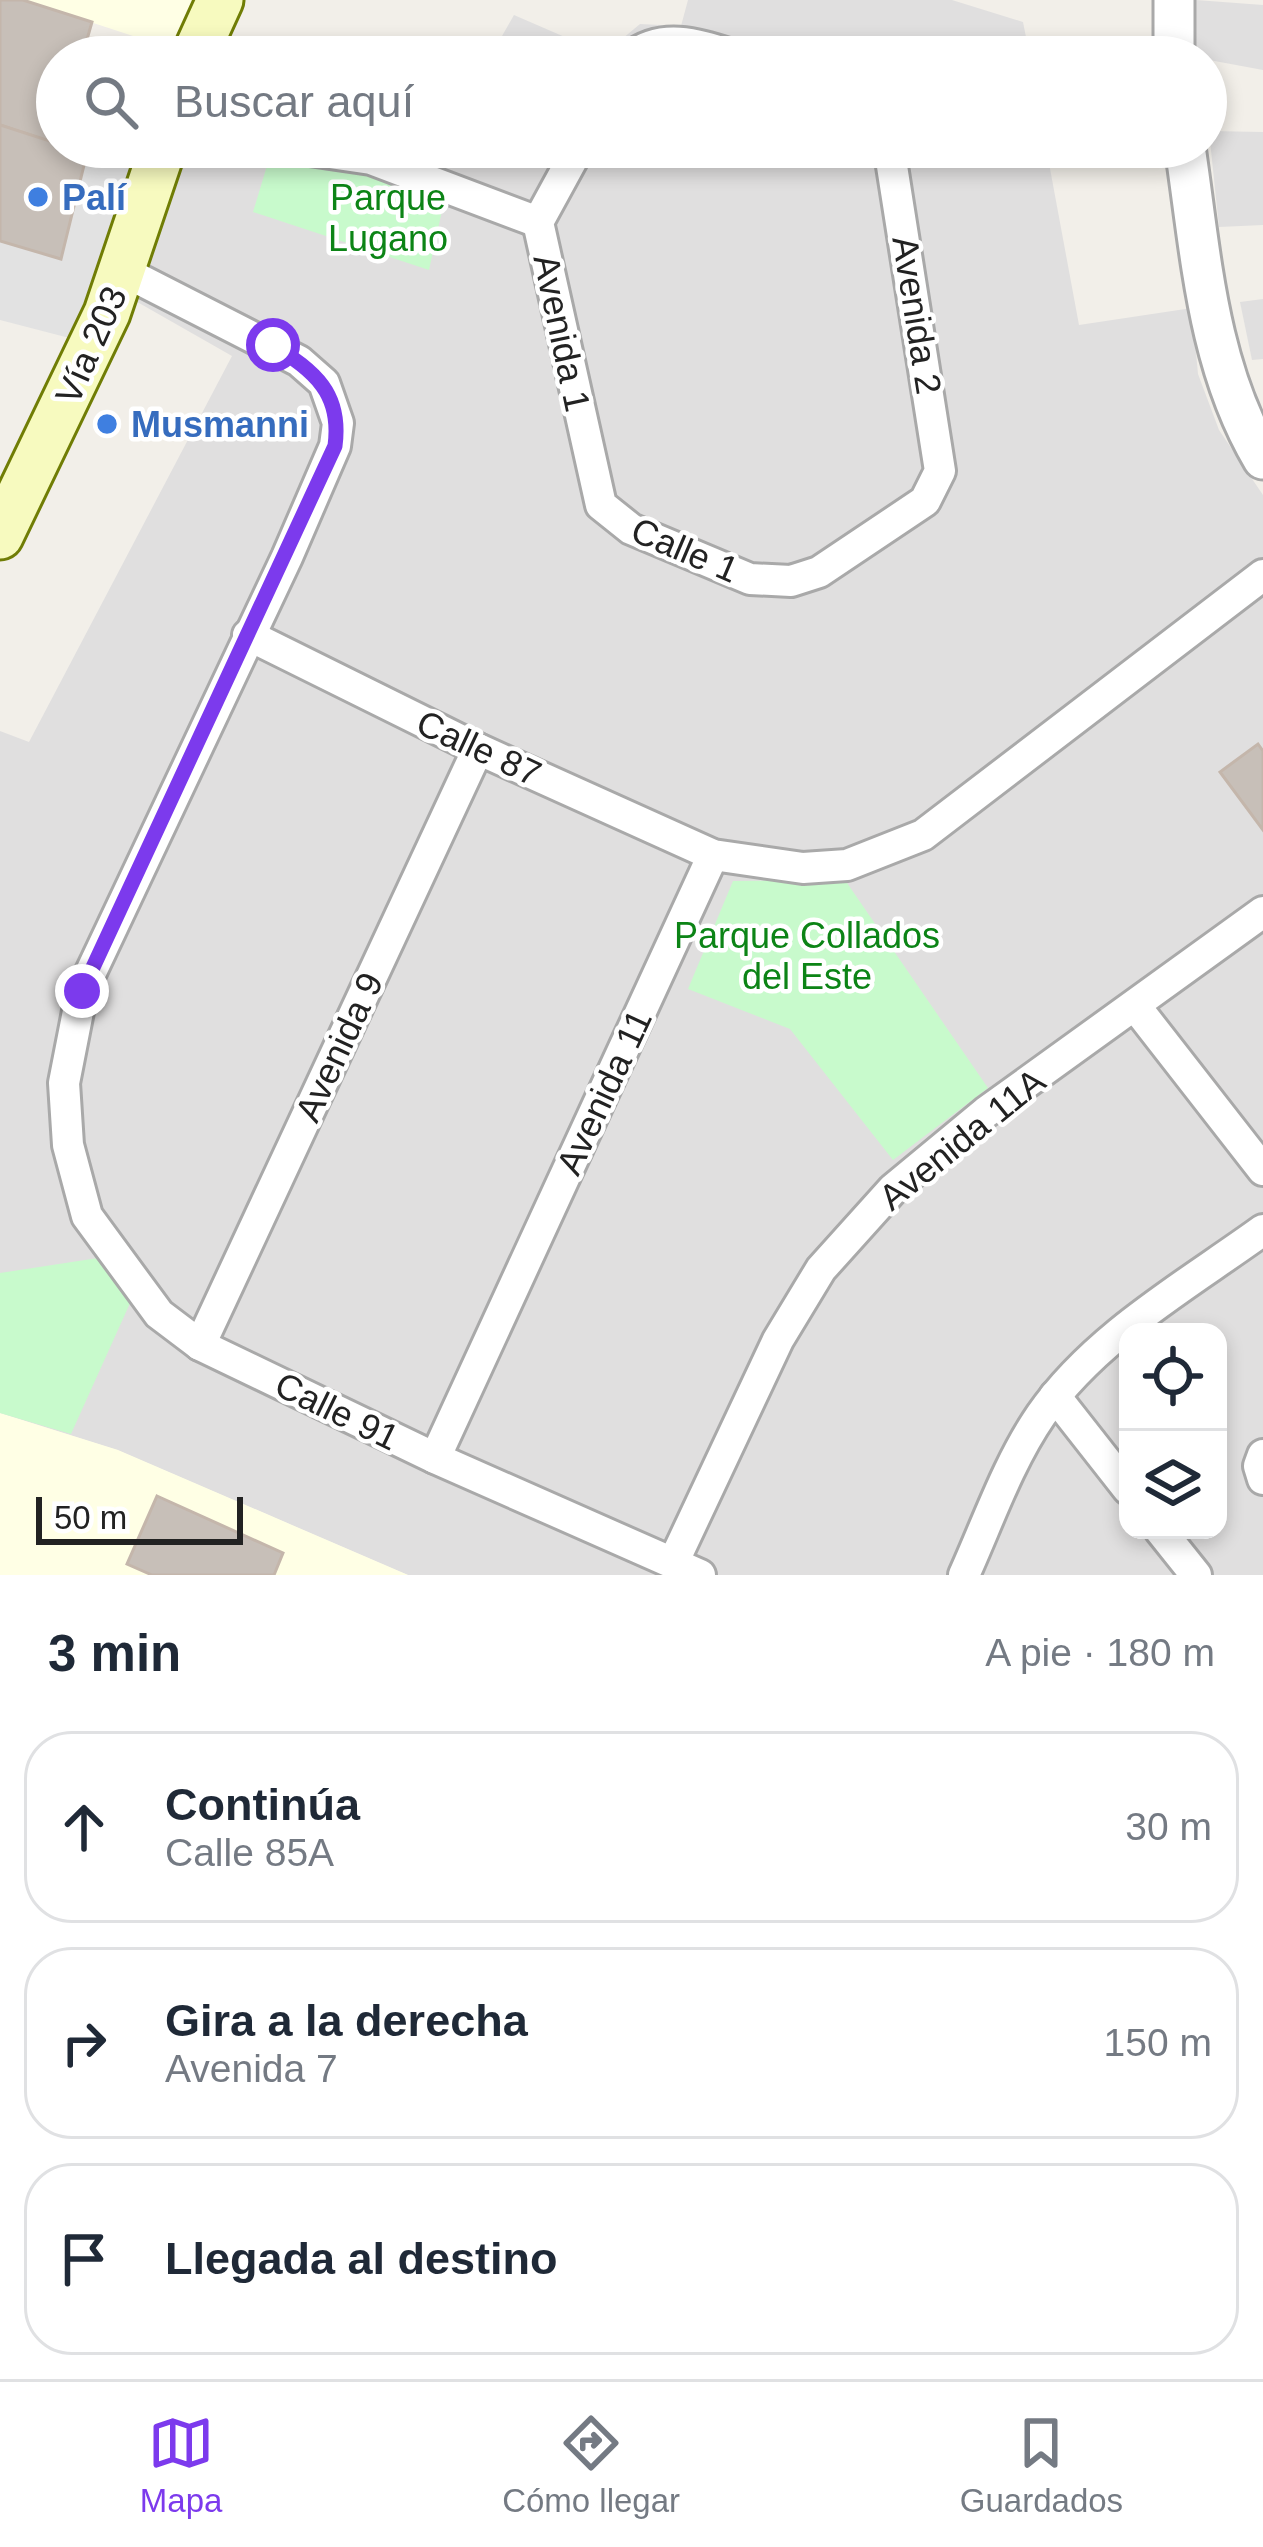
<!DOCTYPE html>
<html lang="es">
<meta charset="utf-8">
<style>
:root{--surface:#fff;--page:#f2f2f3;--text:#1f2937;--muted:#747a83;--line:#e0e1e3;--accent:#7c3aed}
body{margin:0;font-family:Arial,sans-serif;background:var(--page);color:var(--text)}
.controls{position:absolute;right:36px;bottom:36px;display:grid;overflow:hidden;border-radius:24px;box-shadow:0 6px 18px #0003}
.controls button{width:108px;height:108px;display:grid;place-items:center;padding:0;border:0;border-bottom:3px solid var(--line);background:var(--surface);color:var(--text);font:60px sans-serif}
.scale{position:absolute;left:36px;bottom:30px;width:207px;box-sizing:border-box;padding-left:12px;border:6px solid #222;border-top:0;font-size:33px;line-height:42px;white-space:nowrap;color:#222;-webkit-text-stroke:9px #fff;paint-order:stroke}
.stop{position:absolute;width:36px;height:36px;margin:-27px;border:9px solid #7c3aed;border-radius:50%;background:#fff}
.stop.end{background:#7c3aed;border-color:#fff;box-shadow:0 3px 12px #0008}
.list{margin:0;padding:0;list-style:none}
h2{display:flex;justify-content:space-between;align-items:center;height:156px;margin:0;padding:0 48px;font-size:51px}
h2 small{font-size:39px;font-weight:400;color:var(--muted)}
.list li{display:grid;grid-template-columns:78px 1fr auto;gap:36px;align-items:center;box-sizing:border-box;height:192px;margin:0 24px 24px;padding:0 24px;border:3px solid var(--line);border-radius:48px}
.list b{display:block;font-size:45px;white-space:nowrap}
.list p{margin:0;font-size:39px;white-space:nowrap;color:var(--muted)}
.list em{font-size:39px;font-style:normal;color:var(--muted)}
.icon{flex:none;width:66px;height:66px;fill:none;stroke:currentColor;stroke-width:2;stroke-linecap:round;stroke-linejoin:round}
.map{position:relative;flex:none;width:1263px;height:1575px;overflow:hidden}
.search{position:absolute;background:var(--surface);box-shadow:0 6px 18px #0003;left:36px;right:36px;top:36px;height:132px;display:flex;align-items:center;gap:30px;box-sizing:border-box;padding:0 42px;border-radius:66px;color:var(--muted);font-size:45px}
.sheet{height:804px;background:var(--surface)}
nav{display:flex;justify-content:space-around;align-items:center;box-sizing:border-box;height:168px;border-top:3px solid var(--line);background:var(--surface);font-size:33px;color:var(--muted)}
nav a{display:grid;justify-items:center;gap:6px}
nav .on{color:var(--accent)}
.map>svg:first-child{display:block}
.residential{fill:#e0dfdf;fill-rule:evenodd}
.education{fill:#ffffe5}
.park{fill:#c8facc}
.parking{fill:#e2e2e2}
.building{fill:#c7bfb8;stroke:#c4b6ab;stroke-width:3}
.lines{fill:none;stroke-linecap:round;stroke-linejoin:round}
.minor-casing{stroke:#a9a9a9;stroke-width:36}
.tertiary-casing{stroke:#a9a9a9;stroke-width:45}
.secondary-casing{stroke:#707d05;stroke-width:51}
.minor{stroke:#fff;stroke-width:30}
.tertiary{stroke:#fff;stroke-width:39}
.secondary{stroke:#f7fabf;stroke-width:45}
.route{stroke:#7c3aed;stroke-width:15}
.shop-dot{fill:#3f7fe0;stroke:#fff;stroke-width:4.5}
.labels{text-anchor:middle;dominant-baseline:central;stroke-width:9;stroke-linejoin:round;paint-order:stroke}
.shop-label{font-size:36px;font-weight:bold;fill:#366cbe;stroke:#fff;text-anchor:start}
.park-label{font-size:36px;fill:#0c8416;stroke:#fff}
.street-label{font-size:36px;fill:#222;stroke:#fff}
</style>
<div class="map">
<svg width="1263" height="1575" viewBox="0 0 1263 1575">
<rect width="100%" height="100%" fill="#f2efe9"/>
<g class="residential">
<path d="M688,0h264l71,22 7,35h-540l24,-42 90,39 36,-30 41,2z"/>
<path d="M1196,0l67,5v65l-70,-13z"/>
<path d="M1209,131l54,1v93l-44,2z"/>
<path d="M187,147h859l33,178 113,-17 6,66 21,56 44,65v1080h-855l-291,-125 -117,-37v-682l29,11 203,-386 -100,-57zM1128,1332h90v198h-90z"/>
<path d="M1263,299v60l-11,1 -12,-58z"/>
</g>
<g class="education">
<path d="M23,0h186l-27,52z"/>
<path d="M0,1413l118,37 290,125h-408z"/>
</g>
<g class="park">
<path d="M269,159l101,15 75,23 -16,73 -176,-58z"/>
<path d="M845,880l143,208 -95,72 -103,-131 -102,-40 45,-108z"/>
<path d="M98,1258l33,43 -60,133 -71,-21v-140z"/>
</g>
<path class="parking" d="M87,153l46,16 -52,172 -81,-21v-79l60,17z"/>
<g class="building">
<path d="M0,0h23l69,22 -10,35h-25v87l-57,-19z"/>
<path d="M0,125l87,28 -26,106 -61,-18z"/>
<path d="M1258,744l5,7v79l-43,-58z"/>
<path d="M157,1496l126,57 -9,22h-122l-25,-11z"/>
</g>
<g class="lines">
<defs>
<g id="minor">
<path d="M631,57c33,-26 71,-11 107,0"/>
<path d="M289,147l82,12 167,63"/>
<path d="M579,147l-41,75 63,283 30,24 119,50 41,2 28,-9 106,-71 15,-30 -51,-324"/>
<path d="M123,271l176,90 25,22 14,40 -3,23 -48,111 -205,434 -18,92 4,62 19,71 72,98 41,31 235,113 265,117"/>
<path d="M248,635l230,114 235,106 90,13 44,-3 76,-30 340,-260"/>
<path d="M1136,1007l127,163"/>
<path d="M200,1345l278,-596"/>
<path d="M1055,1396l73,93"/>
<path d="M1263,1455l-4,11 4,13"/>
<path d="M435,1458l278,-603"/>
<path d="M1160,1530l36,45"/>
<path d="M673,1563l105,-223 43,-71 72,-80 93,-77 277,-200"/>
<path d="M964,1575c24,-53 44,-112 77,-160 54,-78 146,-130 222,-185"/>
</g>
<g id="tertiary">
<path d="M1174,57v-57"/>
<path d="M1185,147c16,107 22,218 78,312"/>
</g>
<g id="secondary">
<path d="M194,57l26,-57"/>
<path d="M0,536l107,-223 56,-166"/>
</g>
</defs>
<use href="#minor" class="minor-casing"/>
<use href="#tertiary" class="tertiary-casing"/>
<use href="#secondary" class="secondary-casing"/>
<use href="#minor" class="minor"/>
<use href="#tertiary" class="tertiary"/>
<use href="#secondary" class="secondary"/>
</g>
<g class="lines">
<path class="route" d="M82,991l253,-545c7,-53 -20,-74 -62,-101"/>
</g>
<g class="shop-dot">
<circle cx="38" cy="197" r="12"/>
<circle cx="107" cy="424" r="12"/>
</g>
<g class="labels">
<g class="shop-label">
<text x="62" y="197">Palí</text>
<text x="131" y="424">Musmanni</text>
</g>
<g class="park-label">
<text x="388" y="197">Parque<tspan x="388" dy="41">Lugano</tspan></text>
<text x="807" y="935">Parque Collados<tspan x="807" dy="41">del Este</tspan></text>
</g>
<g class="street-label">
<text transform="translate(917 315) rotate(81)">Avenida 2</text>
<text transform="translate(562 333) rotate(78)">Avenida 1</text>
<text transform="translate(91 345) rotate(-66)">Vía 203</text>
<text transform="translate(685 550) rotate(23)">Calle 1</text>
<text transform="translate(479 748) rotate(25)">Calle 87</text>
<text transform="translate(339 1047) rotate(-65)">Avenida 9</text>
<text transform="translate(604 1092) rotate(-65)">Avenida 11</text>
<text transform="translate(962 1139) rotate(-39)">Avenida 11A</text>
<text transform="translate(337 1411) rotate(26)">Calle 91</text>
</g>
</g>
</svg>
<div class="controls">
<button><svg class="icon" aria-label="locate" viewBox="0 0 24 24"><circle cx="12" cy="12" r="6"/><path d="M12 2v4M12 18v4M2 12h4M18 12h4"/></svg></button>
<button><svg class="icon" aria-label="layers" viewBox="0 0 24 24"><path d="M12 4l9 5-9 5-9-5zM3 14l9 5 9-5"/></svg></button>
</div>
<div class="scale">50 m</div>
<div class="stop" style="left:273px;top:345px"></div>
<div class="stop end" style="left:82px;top:991px"></div>
<div class="search"><svg class="icon" aria-label="search" viewBox="0 0 24 24"><circle cx="10" cy="10" r="6"/><path d="M15 15l6 6"/></svg>Buscar aquí</div>
</div>
<section class="sheet">
<h2>3 min<small>A pie · 180 m</small></h2>
<ul class="list">
<li><svg class="icon" aria-label="ahead" viewBox="0 0 24 24"><path d="M12 20V5M6 11l6-6 6 6"/></svg><div><b>Continúa</b><p>Calle 85A</p></div><em>30 m</em></li>
<li><svg class="icon" aria-label="right" viewBox="0 0 24 24"><path d="M7 20v-9h11M14 6l5 5-5 5"/></svg><div><b>Gira a la derecha</b><p>Avenida 7</p></div><em>150 m</em></li>
<li><svg class="icon" aria-label="arrive" viewBox="0 0 24 24"><path d="M6 21V4h12l-3 4 3 4H6"/></svg><div><b>Llegada al destino</b></div></li>
</ul>
</section>
<nav>
<a class="on"><svg class="icon" aria-label="map" viewBox="0 0 24 24"><path d="M3 6l6-2 6 2 6-2v14l-6 2-6-2-6 2zM9 4v14M15 6v14"/></svg>Mapa</a>
<a><svg class="icon" aria-label="directions" viewBox="0 0 24 24"><path d="M12 3l9 9-9 9-9-9zM9 14v-3h6M13 9l2 2-2 2"/></svg>Cómo llegar</a>
<a><svg class="icon" aria-label="saved" viewBox="0 0 24 24"><path d="M7 4h10v16l-5-4-5 4z"/></svg>Guardados</a>
</nav>
